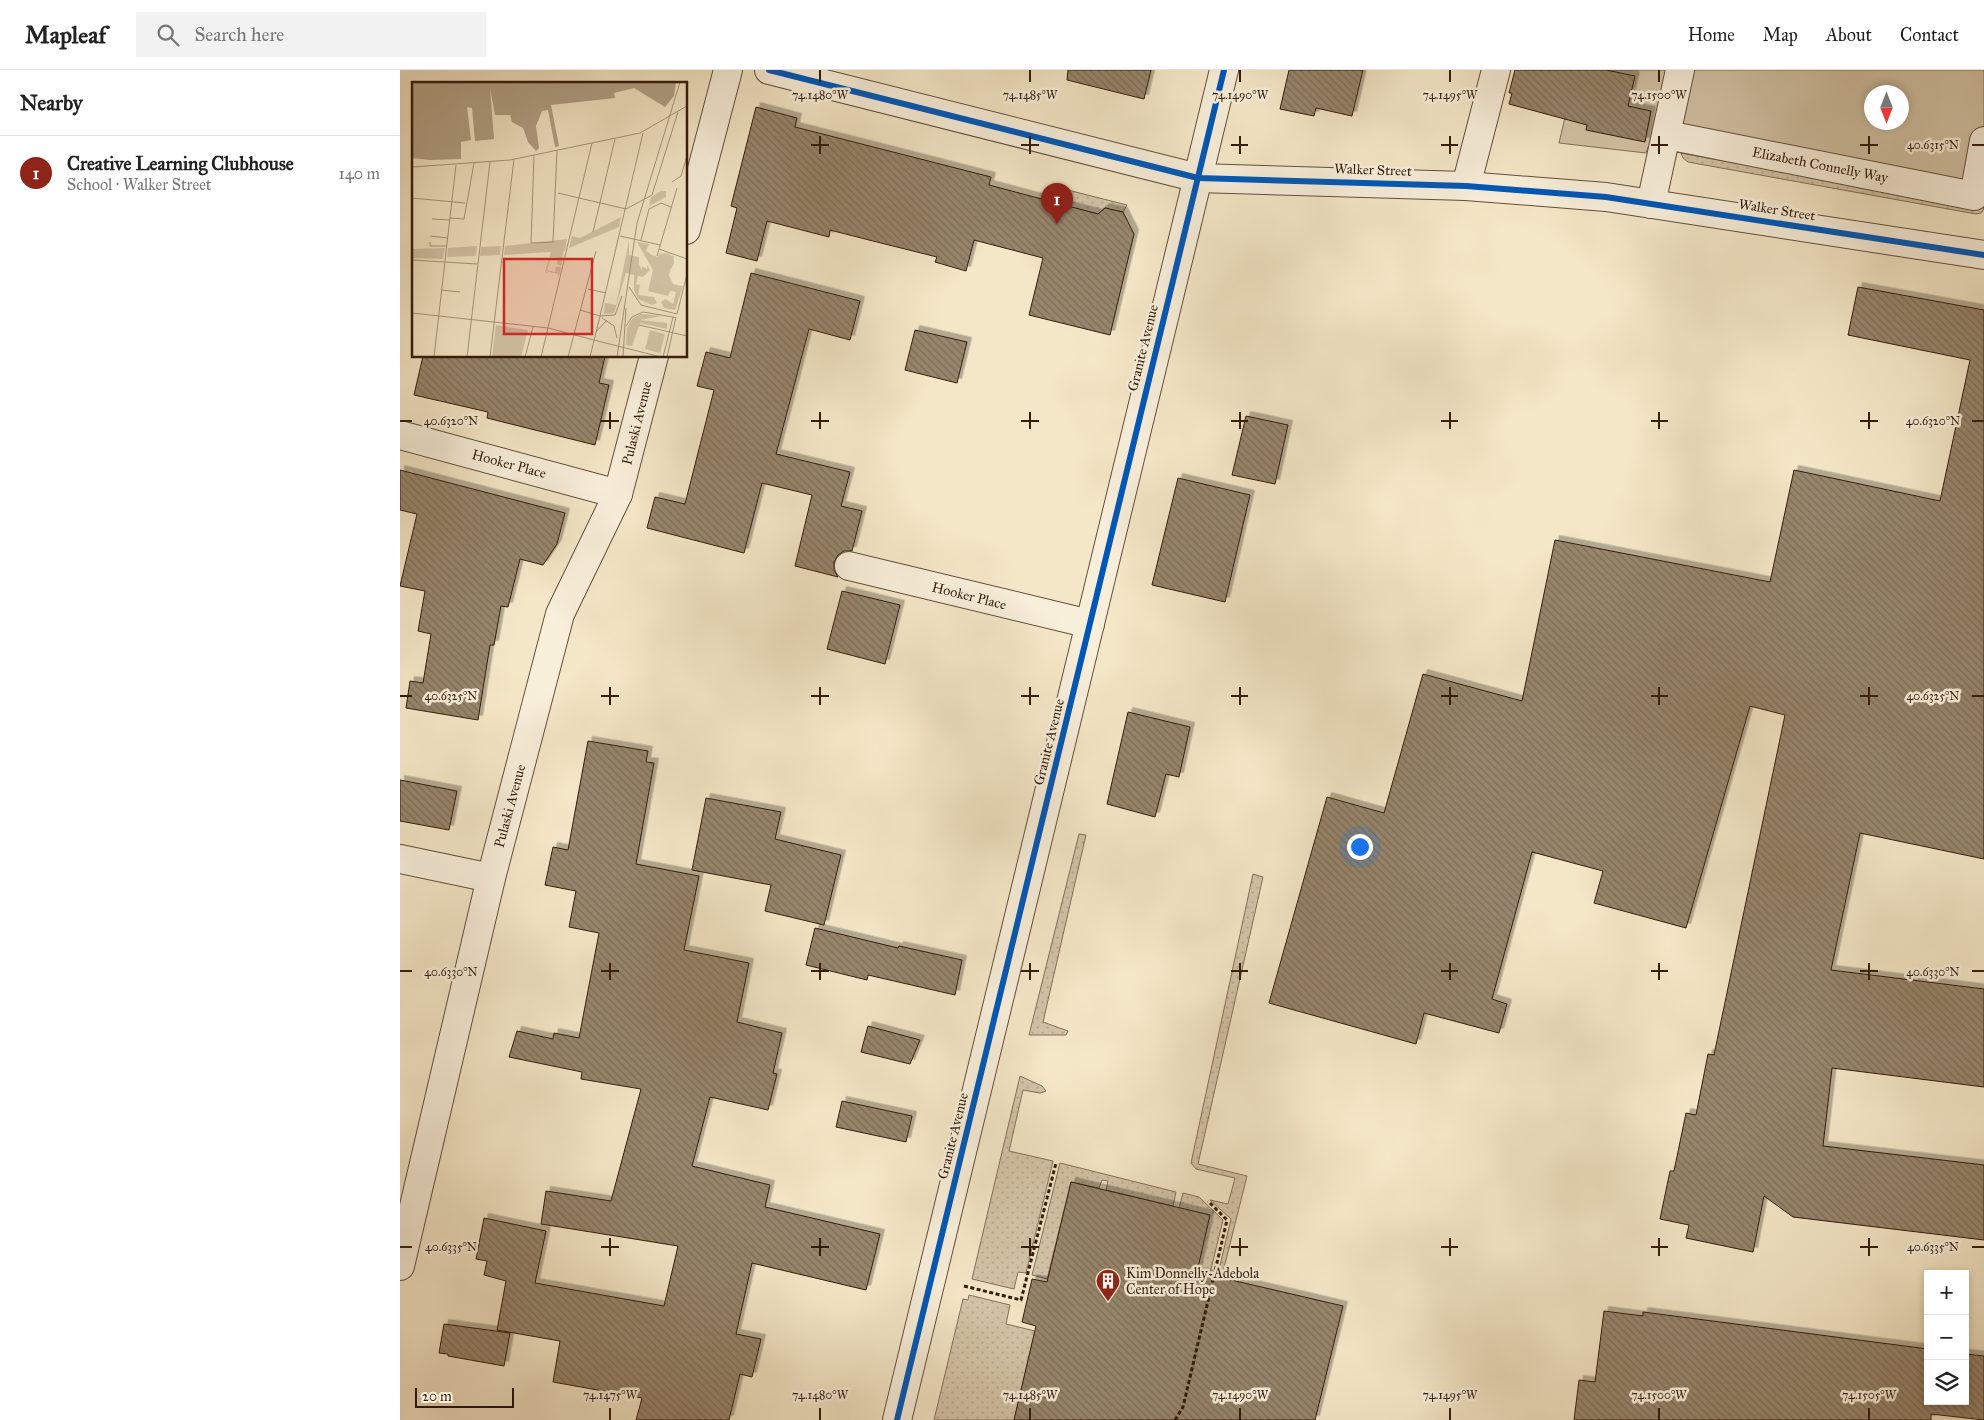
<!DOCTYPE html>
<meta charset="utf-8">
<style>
:root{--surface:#fff;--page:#f2f2f2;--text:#222;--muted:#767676;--line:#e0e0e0;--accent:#8f2418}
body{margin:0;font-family:"IM FELL Great Primer",serif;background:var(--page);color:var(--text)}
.controls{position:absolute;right:15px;bottom:15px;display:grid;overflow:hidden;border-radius:0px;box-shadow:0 2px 8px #0003}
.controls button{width:45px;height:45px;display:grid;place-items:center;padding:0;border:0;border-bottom:1px solid var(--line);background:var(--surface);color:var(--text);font:25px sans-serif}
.compass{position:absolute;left:1464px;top:15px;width:45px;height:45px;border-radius:50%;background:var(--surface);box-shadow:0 2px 8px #0003;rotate:180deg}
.scale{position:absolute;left:15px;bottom:12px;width:99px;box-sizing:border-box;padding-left:5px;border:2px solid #331c0b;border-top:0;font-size:14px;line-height:18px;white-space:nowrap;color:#331c0b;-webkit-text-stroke:4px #f8efdb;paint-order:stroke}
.you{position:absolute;left:959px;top:776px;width:18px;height:18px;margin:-12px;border:4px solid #fff;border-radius:50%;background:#1a73e8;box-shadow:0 0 0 8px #1a73e833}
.badge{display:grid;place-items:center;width:32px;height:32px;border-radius:50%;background:var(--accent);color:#fff;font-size:16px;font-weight:700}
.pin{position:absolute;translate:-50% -41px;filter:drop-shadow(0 1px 2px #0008)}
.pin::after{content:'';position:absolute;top:26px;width:18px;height:15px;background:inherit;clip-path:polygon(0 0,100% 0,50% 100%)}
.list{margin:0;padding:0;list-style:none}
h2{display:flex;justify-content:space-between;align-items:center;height:65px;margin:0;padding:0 20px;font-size:21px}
h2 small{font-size:16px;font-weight:400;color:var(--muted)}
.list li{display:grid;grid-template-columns:32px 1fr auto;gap:15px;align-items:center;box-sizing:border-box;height:75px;padding:0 20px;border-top:1px solid var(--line)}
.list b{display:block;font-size:19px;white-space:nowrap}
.list p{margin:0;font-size:16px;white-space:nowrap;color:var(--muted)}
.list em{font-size:16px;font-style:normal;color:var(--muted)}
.icon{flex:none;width:28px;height:28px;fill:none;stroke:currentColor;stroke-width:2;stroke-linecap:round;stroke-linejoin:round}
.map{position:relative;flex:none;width:1584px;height:1350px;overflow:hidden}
header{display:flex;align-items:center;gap:30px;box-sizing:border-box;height:70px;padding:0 25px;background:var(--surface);border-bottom:1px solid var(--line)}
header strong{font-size:24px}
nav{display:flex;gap:28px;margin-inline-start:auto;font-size:18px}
.search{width:350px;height:45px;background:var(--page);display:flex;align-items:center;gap:12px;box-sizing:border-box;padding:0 18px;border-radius:0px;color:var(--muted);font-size:19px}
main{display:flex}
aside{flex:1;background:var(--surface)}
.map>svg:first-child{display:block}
.grass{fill:url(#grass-dots);stroke:#837059}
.garden{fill:#d3c4a7;stroke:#837059;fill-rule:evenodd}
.building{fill:url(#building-back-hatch);stroke:#331c0b;filter:url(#shadow)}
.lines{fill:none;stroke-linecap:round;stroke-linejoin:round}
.minor-casing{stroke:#634f3a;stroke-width:30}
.path{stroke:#331c0b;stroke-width:3;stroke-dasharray:4 2.5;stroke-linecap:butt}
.minor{stroke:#f8efdb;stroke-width:28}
.cycleway-casing{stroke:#f8efdb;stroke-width:9}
.cycleway{stroke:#0057b8;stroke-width:6}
.ticks{fill:none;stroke:#331c0b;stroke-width:2}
.labels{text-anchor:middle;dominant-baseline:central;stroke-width:5;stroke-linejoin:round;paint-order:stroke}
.street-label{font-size:14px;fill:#331c0b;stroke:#f8efdb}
.poi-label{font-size:14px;fill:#331c0b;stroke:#f8efdb;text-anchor:start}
.inset-road{fill:none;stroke:#a7967c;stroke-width:1}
.view{fill:#d62828;fill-opacity:0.15;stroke:#d62828;stroke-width:2.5}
.inset-edge{fill:none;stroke:#331c0b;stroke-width:2.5}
.ticks-label{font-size:12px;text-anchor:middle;fill:#331c0b;stroke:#f8efdb;stroke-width:5;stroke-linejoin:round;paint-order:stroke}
</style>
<header>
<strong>Mapleaf</strong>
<div class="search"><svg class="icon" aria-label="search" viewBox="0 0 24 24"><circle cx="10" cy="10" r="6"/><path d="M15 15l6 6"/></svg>Search here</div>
<nav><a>Home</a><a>Map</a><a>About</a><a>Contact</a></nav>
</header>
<main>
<aside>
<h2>Nearby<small></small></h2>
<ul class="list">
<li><span class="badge">1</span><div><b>Creative Learning Clubhouse</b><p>School · Walker Street</p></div><em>140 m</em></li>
</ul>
</aside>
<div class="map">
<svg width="1584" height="1350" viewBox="0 0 1584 1350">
<defs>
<pattern id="grass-dots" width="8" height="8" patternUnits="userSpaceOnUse" patternTransform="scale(1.25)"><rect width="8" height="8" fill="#d3c4a7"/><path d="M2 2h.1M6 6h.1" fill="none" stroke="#b6a88e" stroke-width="1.8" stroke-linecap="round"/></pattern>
<pattern id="building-back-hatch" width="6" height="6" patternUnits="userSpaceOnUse" patternTransform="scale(1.25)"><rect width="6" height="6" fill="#97866d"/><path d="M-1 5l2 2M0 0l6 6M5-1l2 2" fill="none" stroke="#7c6d58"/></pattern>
<filter id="shadow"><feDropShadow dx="4.5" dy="-4.5" stdDeviation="0" flood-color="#0004"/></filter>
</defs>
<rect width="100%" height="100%" fill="#f4e7c7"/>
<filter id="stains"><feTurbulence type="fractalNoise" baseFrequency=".004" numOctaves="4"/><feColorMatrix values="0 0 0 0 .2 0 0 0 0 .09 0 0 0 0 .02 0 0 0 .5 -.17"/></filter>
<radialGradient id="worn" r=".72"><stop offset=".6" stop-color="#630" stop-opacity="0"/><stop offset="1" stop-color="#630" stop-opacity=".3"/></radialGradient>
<g class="grass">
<path d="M1281,83l303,55v1l-3,4 -5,1 -288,-52 -5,-4z"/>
<path d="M660,118l67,17 -4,7 -18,-4 -7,6 -36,-9 -5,-9z"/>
<path d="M679,764l7,1 -43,187 25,9 -2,4h-37z"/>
<path d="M853,804l10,3 -65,287 49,12 -61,244h-7l7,-11 45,-190 -21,-19 18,4 7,-26 -39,-9 -5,-6z"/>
<path d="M620,1006l22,10 4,5 -6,2 -17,-3 -14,61 44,10 -27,112 -8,-1 -4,17 -42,-10z"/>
<path d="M660,1093l116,29 -3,14 -67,-16 2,-9 -6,-1 -3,8 -28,-6 -24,97 -15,-4z"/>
<path d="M783,1123l16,4 24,23 -45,185 -17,15 49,-205 -31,-7z"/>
<path d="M569,1225l41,10 -4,19 29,7 -21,89h-80l29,-121 5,1z"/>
</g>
<path class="garden" d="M1176,0h408v138l-336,-61 -2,6 -87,-10zM1472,22h30v30h-30z"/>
<g class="building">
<path d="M668,0h83l-7,29 -77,-19z"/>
<path d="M889,0h74l-11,46 -36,-8 -2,8 -34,-7z"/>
<path d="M1115,0h91l29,6 -7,30 23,5 -6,31 -59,-12 1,-5 -78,-21 3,-11h-3z"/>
<path d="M356,37l41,11 -2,9 196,50 -2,8 109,29 7,-6 18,4 11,22 -24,101 -81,-20 14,-57 -69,-18 -8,31 -31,-9 2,-5 -68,-17 -39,-10 -1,7 -62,-16 -10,40 -31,-8 11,-45 -6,-2z"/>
<path d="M351,203l109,28 -10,39 -41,-11 -33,125 74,18 -9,34 21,5 -10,40h-8l-6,4 -4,7v8l4,7 -43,-11 17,-71 -50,-12 -18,70 -97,-25 8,-31 30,7 29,-114 -17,-4 9,-34 24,6z"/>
<path d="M1458,217l126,23v549l-124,-26 -29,137 153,19v98l-152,-19 -9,78 161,19v75l-191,-23 -29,-21 -11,56 -67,-14 3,-13 -29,-6 10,-48h4l12,-58 10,2 12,-61 6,1 71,-340 -35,-9 -64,222 -92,-25 9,-32 -71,-19 -40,147 15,5 -8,29 -75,-20 -8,31 -147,-41 58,-206 57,16 39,-139 99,27 33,-161 215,42 24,-112 146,31 30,-141 -122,-25z"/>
<path d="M515,260l52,12 -10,41 -52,-13z"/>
<path d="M23,286h182l-6,27 10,2 -14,60 -108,-27 1,-6 -74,-17z"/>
<path d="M846,346l42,9 -13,59 -43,-9z"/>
<path d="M0,400l165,43 -8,31 -14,21 -23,-6 -12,48 -7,-1 -7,39h-4l-12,75 -72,-12 4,-27 13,2 8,-49 -13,-3 7,-40 -25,-5 17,-72 -17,-4z"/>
<path d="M778,408l72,17 -25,107 -73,-17z"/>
<path d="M442,521l58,14 -15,59 -58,-15z"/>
<path d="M728,642l62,15 -11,50 -13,-3 -11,43 -48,-13z"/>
<path d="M188,671l60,10 -2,11 8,1 -18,101 63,12 -15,74 65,13 -12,59 45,11 -9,40 4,1 -9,36 -58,-13 -18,69 78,19 -5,22 115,27 -14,56 -114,-27 -16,71 25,5 -9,38 -12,-3 -11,46h-93l6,-22 -89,-16 7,-41 -63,-11 9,-49 -22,-6 3,-14 -11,-2 8,-41 62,13 -11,52 129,23 14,-60 -137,-22 5,-33 65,10 30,-112 -60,-10 1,-7 -73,-15 8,-26 36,8 1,-6 25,5 20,-105 -30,-6 7,-36 -31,-6 8,-38 15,3z"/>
<path d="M0,710l57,11 -8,39 -49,-9z"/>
<path d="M306,728l75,14 -6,27 66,16 -17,70 -59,-14 6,-26 -79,-15z"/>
<path d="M415,858l83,20 1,-2 63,14 -7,35 -87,-20 -1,5 -61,-15z"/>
<path d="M468,956l52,14 -10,24 -49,-12z"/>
<path d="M442,1031l70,15 -6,26 -70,-15z"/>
<path d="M671,1112l139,33 -13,57 146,34 -28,114h-301l22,-94 -14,-4 10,-43 15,3z"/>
<path d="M1204,1241l39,5v-4l285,37v52h37v-47l19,2v64l-53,-6v6h-357l5,-40 16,2z"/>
<path d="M44,1254l66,9 -6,33 -56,-10v-2l-9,-1z"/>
</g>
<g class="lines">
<defs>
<g id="minor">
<path d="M369,0l429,108 268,8 140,11 378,58"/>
<path d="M1267,65l307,61 10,-55"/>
<path d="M1066,116l30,-116"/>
<path d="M1251,134l29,-134"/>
<path d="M286,160l42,-160"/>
<path d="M0,365l218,59"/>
<path d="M449,496l241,58"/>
<path d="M0,789l91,19"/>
<path d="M0,1196l91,-388 69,-264 58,-120 36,-138"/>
<path d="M497,1350l327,-1350"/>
</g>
</defs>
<use href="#minor" class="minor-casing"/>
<g class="path">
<path d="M564,1216l57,14 35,-137"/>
<path d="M775,1350l8,-13 44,-187 -19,-19"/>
</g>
<use href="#minor" class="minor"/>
<defs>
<g id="cycleway">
<path d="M369,0l429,108 268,8 140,11 378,58"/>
<path d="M497,1350l327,-1350"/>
</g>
</defs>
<use href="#cycleway" class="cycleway-casing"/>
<use href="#cycleway" class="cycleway"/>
</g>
<path class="ticks" d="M420,0v12M630,0v12M840,0v12M1050,0v12M1259,0v12M420,66v18M630,66v18M840,66v18M1050,66v18M1259,66v18M1469,66v18M411,75h18M621,75h18M831,75h17M1041,75h17M1251,75h17M1460,75h18M1572,75h12M210,342v17M420,342v17M630,342v17M840,342v17M1050,342v17M1259,342v17M1469,342v17M0,351h12M201,351h18M411,351h18M621,351h18M831,351h17M1041,351h17M1251,351h17M1460,351h18M1572,351h12M210,617v18M420,617v18M630,617v18M840,617v18M1050,617v18M1259,617v18M1469,617v18M0,626h12M201,626h18M411,626h18M621,626h18M831,626h17M1041,626h17M1251,626h17M1460,626h18M1572,626h12M210,893v17M420,893v17M630,893v17M840,893v17M1050,893v17M1259,893v17M1469,893v17M0,901h12M201,901h18M411,901h18M621,901h18M831,901h17M1041,901h17M1251,901h17M1460,901h18M1572,901h12M210,1168v18M420,1168v18M630,1168v18M840,1168v18M1050,1168v18M1259,1168v18M1469,1168v18M0,1177h12M201,1177h18M411,1177h18M621,1177h18M831,1177h17M1041,1177h17M1251,1177h17M1460,1177h18M1572,1177h12M210,1338v12M420,1338v12M630,1338v12M840,1338v12M1050,1338v12M1259,1338v12M1469,1338v12"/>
<defs>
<symbol id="building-pin" viewBox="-11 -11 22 30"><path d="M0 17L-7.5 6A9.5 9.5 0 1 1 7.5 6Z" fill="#8f2418" stroke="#f8efdb"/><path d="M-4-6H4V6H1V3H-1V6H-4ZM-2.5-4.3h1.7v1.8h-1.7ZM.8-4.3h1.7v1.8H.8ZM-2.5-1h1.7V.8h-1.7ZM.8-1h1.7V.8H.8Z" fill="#fff"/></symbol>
</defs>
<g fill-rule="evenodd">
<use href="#building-pin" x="694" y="1197" width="28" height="38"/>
</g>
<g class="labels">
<g class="street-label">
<text transform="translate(1420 95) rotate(11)">Elizabeth Connelly Way</text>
<text transform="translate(973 100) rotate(2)">Walker Street</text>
<text transform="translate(1377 140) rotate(9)">Walker Street</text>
<text transform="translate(743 278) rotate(-76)">Granite Avenue</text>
<text transform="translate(237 353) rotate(-76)">Pulaski Avenue</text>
<text transform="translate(109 394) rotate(15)">Hooker Place</text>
<text transform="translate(569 526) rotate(14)">Hooker Place</text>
<text transform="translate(649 672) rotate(-76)">Granite Avenue</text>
<text transform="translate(110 736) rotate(-75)">Pulaski Avenue</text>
<text transform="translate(553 1066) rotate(-76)">Granite Avenue</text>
</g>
<g class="poi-label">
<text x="726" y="1203">Kim Donnelly-Adebola<tspan x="726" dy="16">Center of Hope</tspan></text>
</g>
</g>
<g transform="translate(12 12)">
<rect width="275" height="275" fill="#f4e7c7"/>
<path d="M217,158v15l10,2v7l3,6v-4l5,3v-4l3,5 -7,7 -5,-1 -2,8 4,1 -2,10 16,2 3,6 -5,2 -14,-6 -4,-9v-15l-8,-2 -12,40 -10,1 1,-11 11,2zM225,160l12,2 -3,7 6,4 6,2 2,-5v4h14l-5,19 4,9 10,2 -8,24 -11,-2 -3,-6 4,-3 8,5 3,-12 -6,-1 -2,5 -20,-5 5,-21zM152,167l-3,17 -4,-2 1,-6 -7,-1 -4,13 8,2 1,-5h5l-3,11v-4l-12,-3 2,2 -4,16 4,-16 -3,-1 6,-20z" fill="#d3c4a7"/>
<path d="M249,109h5v6l-17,9 2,-9zM209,135l-2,10 -50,21 3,-12 8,2zM155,157l-2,12 -61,4 1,-9zM65,164l-1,10 -29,1 1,-9zM89,164l-1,9 -20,1 1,-9zM33,166l-2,11 -31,-1v-9zM229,232l21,2 -22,4 27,3v6l-27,-6 -8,23 -6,-1 1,-17 5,-9z" fill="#d3c4a7"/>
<path d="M244 180a9 9 0 1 1 18 0a9 9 0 1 1-18 0ZM238,248l15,4 -5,19 -15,-4z" fill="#d3c4a7"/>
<path d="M84,243l32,5 -7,27h-29z" fill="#d3c4a7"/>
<path d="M0,0h264l-2,14 -9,11 -31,-19 -20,5 1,5 -64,7 8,41 -4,1 -7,-37 -6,1 -6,15 3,22 -3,3 -8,-9 -5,-14 -11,-6 -2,-7h-15l-5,-27 4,51 -19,2 -3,-33 -5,-1 4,33 -10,2v17l-31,1 -18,-2z" fill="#b2a287"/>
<path class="inset-road" d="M122,73l-3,88 22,-1 4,-92M0,85l98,-7 130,-27 47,-27M260,100l9,-6 6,-20M146,111l68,16 26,-14 26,-83M0,116l53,5M38,136l14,1 10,-56M20,137l18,1M181,150l22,-93M18,154l18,2M208,154l40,9M229,158l8,-31 12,-6 10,4M18,160v4h16M247,167l28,10M245,174l20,-68M0,178l65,4M217,205l12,18 36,9M176,207l18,4M29,208l19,2M168,228l20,6 43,-183M0,231l136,15 46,12M265,232l10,-40M188,234l15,-1 7,-19M190,236l12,8 3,12M227,243l48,11M214,244l6,-9 11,-5 30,5M184,250l11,-12M182,258l67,17M22,275l22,-192M55,275l23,-195M78,275l24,-198M113,275l8,-30M129,275l51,-214M156,275l28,-106M178,275l10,-41M205,275l20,-134 43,-141M211,275l3,-49M251,275l10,-40 3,1M255,275l9,-40"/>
<path class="view" d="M92,177h88v75h-88z"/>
<rect width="275" height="275" class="inset-edge"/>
</g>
<g class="ticks-label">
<text x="420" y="29">74.1480°W</text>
<text x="630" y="29">74.1485°W</text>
<text x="840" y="29">74.1490°W</text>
<text x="1050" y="29">74.1495°W</text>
<text x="1259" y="29">74.1500°W</text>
<text x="1533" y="79">40.6315°N</text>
<text x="1533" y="355">40.6320°N</text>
<text x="51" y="355">40.6320°N</text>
<text x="1533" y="630">40.6325°N</text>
<text x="51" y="630">40.6325°N</text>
<text x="1533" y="906">40.6330°N</text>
<text x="51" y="906">40.6330°N</text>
<text x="1533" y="1181">40.6335°N</text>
<text x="51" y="1181">40.6335°N</text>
<text x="210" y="1329">74.1475°W</text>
<text x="420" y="1329">74.1480°W</text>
<text x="630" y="1329">74.1485°W</text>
<text x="840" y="1329">74.1490°W</text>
<text x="1050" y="1329">74.1495°W</text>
<text x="1259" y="1329">74.1500°W</text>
<text x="1469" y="1329">74.1505°W</text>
</g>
<rect width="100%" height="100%" filter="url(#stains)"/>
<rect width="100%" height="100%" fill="url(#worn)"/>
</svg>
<div class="controls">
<button>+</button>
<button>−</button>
<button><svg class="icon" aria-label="layers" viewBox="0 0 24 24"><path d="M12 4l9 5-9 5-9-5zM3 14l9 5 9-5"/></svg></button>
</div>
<svg class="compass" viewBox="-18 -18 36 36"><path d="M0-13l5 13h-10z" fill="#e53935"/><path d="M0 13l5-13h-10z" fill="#767676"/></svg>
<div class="scale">20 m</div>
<div class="you"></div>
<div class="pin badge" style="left:657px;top:154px">1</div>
</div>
</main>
